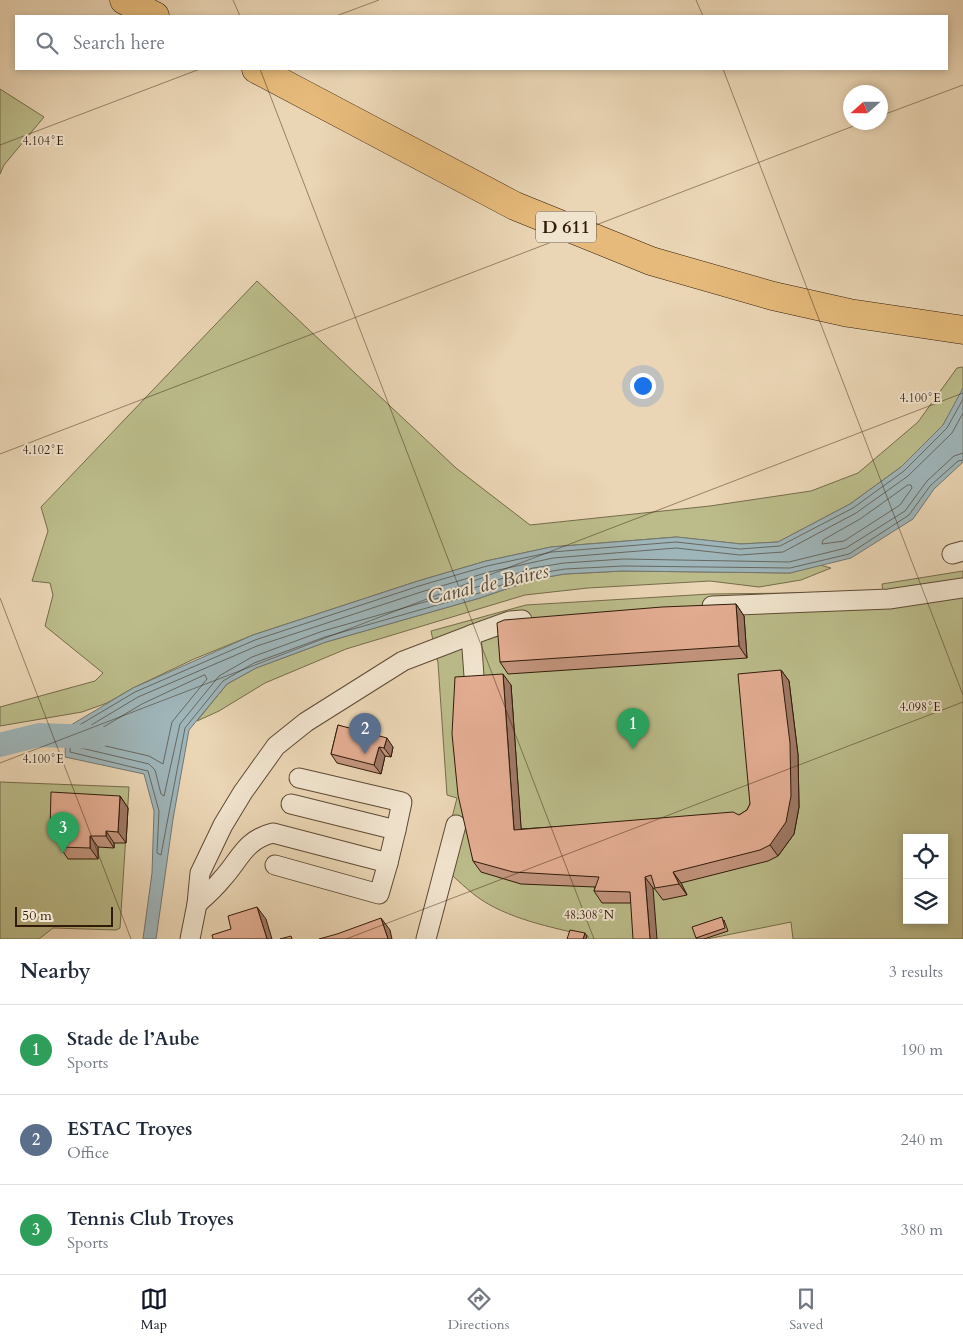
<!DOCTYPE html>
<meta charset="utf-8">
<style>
:root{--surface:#fff;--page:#f2f2f3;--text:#1f2937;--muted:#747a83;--line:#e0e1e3;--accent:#111827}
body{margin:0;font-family:Cardo,serif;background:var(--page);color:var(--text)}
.controls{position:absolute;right:15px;bottom:15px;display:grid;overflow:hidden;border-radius:0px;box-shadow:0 2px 8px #0003}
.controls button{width:45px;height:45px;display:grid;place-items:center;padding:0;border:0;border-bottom:1px solid var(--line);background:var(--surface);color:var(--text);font:25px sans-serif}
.compass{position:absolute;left:843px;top:85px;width:45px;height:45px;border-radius:50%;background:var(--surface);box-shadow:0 2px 8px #0003;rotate:249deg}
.scale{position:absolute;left:15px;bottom:12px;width:98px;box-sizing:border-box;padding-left:5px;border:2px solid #301b09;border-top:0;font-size:14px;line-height:18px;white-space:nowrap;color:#301b09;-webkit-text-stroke:4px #f1e4ce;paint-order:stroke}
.you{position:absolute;left:642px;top:385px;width:18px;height:18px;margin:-12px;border:4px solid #fff;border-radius:50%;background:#1a73e8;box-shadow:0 0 0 8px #1a73e833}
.badge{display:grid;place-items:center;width:32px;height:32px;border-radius:50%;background:var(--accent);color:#fff;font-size:16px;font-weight:700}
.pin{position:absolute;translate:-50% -41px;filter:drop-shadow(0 1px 2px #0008)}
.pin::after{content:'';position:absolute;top:26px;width:18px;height:15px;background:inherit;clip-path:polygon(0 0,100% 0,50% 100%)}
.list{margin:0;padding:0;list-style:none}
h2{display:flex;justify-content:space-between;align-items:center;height:65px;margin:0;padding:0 20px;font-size:21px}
h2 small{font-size:16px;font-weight:400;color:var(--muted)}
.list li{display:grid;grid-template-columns:32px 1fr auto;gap:15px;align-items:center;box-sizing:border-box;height:90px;padding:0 20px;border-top:1px solid var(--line)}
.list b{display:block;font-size:19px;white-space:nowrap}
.list p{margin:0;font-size:16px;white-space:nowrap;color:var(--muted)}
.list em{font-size:16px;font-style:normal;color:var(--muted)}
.icon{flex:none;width:28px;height:28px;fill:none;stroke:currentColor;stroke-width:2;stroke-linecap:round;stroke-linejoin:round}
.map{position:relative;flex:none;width:963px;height:939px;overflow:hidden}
.search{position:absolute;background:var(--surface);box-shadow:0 2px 8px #0003;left:15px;right:15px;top:15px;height:55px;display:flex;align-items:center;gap:12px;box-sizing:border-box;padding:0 18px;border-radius:0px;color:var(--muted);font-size:19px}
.sheet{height:335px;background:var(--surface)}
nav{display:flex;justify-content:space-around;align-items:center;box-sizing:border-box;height:70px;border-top:1px solid var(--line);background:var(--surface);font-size:14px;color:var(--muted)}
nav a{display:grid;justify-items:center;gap:2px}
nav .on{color:var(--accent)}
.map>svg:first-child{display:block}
.green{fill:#bbbc8a;stroke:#766c4a;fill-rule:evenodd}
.water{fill:#9eb5b9;stroke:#727773}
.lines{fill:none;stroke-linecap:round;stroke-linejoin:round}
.shore{stroke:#676861;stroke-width:1}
.river{stroke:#9eb5b9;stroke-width:24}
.minor-casing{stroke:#5e4a34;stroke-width:21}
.highway-casing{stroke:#301b09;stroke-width:29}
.minor{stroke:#f1e4ce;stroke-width:19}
.highway{stroke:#e5ba7a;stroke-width:28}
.wall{fill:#c3957e;stroke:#301b09}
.shaded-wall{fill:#9f7966;stroke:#301b09}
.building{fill:#e3ad92;stroke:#301b09}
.ticks{fill:none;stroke:#301b09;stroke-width:1;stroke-opacity:0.45}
.labels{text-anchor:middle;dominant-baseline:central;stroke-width:4;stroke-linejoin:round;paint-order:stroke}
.shield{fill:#f1e4ce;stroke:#6a5744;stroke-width:1}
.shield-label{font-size:18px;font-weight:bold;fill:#301b09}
.water-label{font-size:20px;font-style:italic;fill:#51493e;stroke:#f1e4ce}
.ticks-label{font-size:12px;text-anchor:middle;fill:#301b09;stroke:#f1e4ce;stroke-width:4;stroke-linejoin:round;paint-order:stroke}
</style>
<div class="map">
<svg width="963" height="939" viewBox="0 0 963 939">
<rect width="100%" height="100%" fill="#ead5b4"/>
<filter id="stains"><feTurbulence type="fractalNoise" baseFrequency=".004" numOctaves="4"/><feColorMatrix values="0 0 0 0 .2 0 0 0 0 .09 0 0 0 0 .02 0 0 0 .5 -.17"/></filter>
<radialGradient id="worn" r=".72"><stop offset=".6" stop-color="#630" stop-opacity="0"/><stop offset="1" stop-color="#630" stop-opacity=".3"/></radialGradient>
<g class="green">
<path d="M0,89l44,28 -40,48 -4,9z"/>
<path d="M257,281l199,187 74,57 180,-19 101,-15 47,-18 60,-51 39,-54 6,-1v23l-20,35 -42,42 -51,37 -72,38 -37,2 -65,-7 -125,10 -65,14 -68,20 -165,54 -59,24 -61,29 -26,15 -25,9 -82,14v-19l95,-26 8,-8 -58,-47 8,-31 -3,-12 -18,-2 16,-50 -7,-24z"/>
<path d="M820,565l11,3 -30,12 -42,7 -49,-6 -122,7 -63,7 -179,54 -81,34 -46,28 -22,10 30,-37 29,-16 70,-26 154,-44 55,-19 30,-5 58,-3 167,2z"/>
<path d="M963,571v368h-170l-2,-17 -84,17h-119v-3c-37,-9 -81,-17 -112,-40 -9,-7 -18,-15 -26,-23l-13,3 20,-78 -10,-3 -9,-132 -7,-32 95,-26 184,-11 173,-2 -1,-8zM907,838h37v82h-37z"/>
<path d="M0,782l129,5 -9,141 -4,2 -63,-2 -14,11h-39z"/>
</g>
<path class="water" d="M963,388v74l-29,27 -21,30 -62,39 -61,15 -167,-2 -58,3 -30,5 -55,19 -154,44 -70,26 -29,16 -38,46 -16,89 -17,120h-13l9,-66 2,-62 -10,-37 -79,-17 1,-29 67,-40 120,-53 165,-54 68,-20 65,-14 126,-10 64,7 37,-2 72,-38 51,-37 42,-42z"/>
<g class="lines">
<g class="shore">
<path d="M963,399l-16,29 -43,43 -51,37 -73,38 -40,3 -64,-7 -124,10 -65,14 -68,20 -164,54 -120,52 -64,38 -1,22 78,19 11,40 -2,42 4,2 24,-127 38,-47 31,-18 71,-26 154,-44 55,-19 31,-5 58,-3 167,2 59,-14 60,-39 21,-29 28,-25 5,-1"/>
<path d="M963,413l-11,20 -44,43 -52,37 -73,39 -43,3 -64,-7 -123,10 -64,14 -68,20 -164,54 -119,51 -60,36 -1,14 72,17 6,6 6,24 3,2 16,-72 39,-48 33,-19 71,-26 154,-44 56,-19 31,-5 59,-4 166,3 57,-14 59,-37 22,-30 27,-25 9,-3"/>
<path d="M908,485h3l1,3 -12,17 -56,36 -22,3 1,-4 37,-21z"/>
<path d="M205,675l2,4 -35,43 -9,42 -14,-8 -65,-15 1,-3 57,-34z"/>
</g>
<path class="river" d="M0,745l39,-10 58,2"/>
<defs>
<g id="minor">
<path d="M952,554l11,-3"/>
<path d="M712,606l177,-7 74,-11"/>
<path d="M471,635l39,-14 12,-1"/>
<path d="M299,778l103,24 -6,28"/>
<path d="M291,804l105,26 -8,33"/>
<path d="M197,904c9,-8 18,-16 25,-25 18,-19 22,-39 51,-46l115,30 -9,31 -104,-29"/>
<path d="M190,939l7,-35 3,-31 23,-48 20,-33 33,-46 30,-24 97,-61 68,-26 3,41"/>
<path d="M426,939l30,-114"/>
</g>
<g id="highway">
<path d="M124,0l31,16"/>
<path d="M256,69l259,137 136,55 122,35 76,17 114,17"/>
</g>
</defs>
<use href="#minor" class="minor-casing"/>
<use href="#highway" class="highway-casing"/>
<use href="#minor" class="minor"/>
<use href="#highway" class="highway"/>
</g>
<g class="wall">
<path d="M736,604l8,12 3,42 -239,16 -8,-12z"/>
<path d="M781,670l8,11 9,74 1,52 -5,27 -16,22 -10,5 -87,22 6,12 -24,5 -9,-12 -24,15h-28l-8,-12 1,-4 -74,-3 -40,-12 -8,-11 38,-176 10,144 218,-14 8,-5 3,-6z"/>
<path d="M338,725l55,22 -2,10 -6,-1 -4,18 -44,-11 -6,-9z"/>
<path d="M120,796l8,12 -2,35h-12v5l-16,-1v12h-30l-8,-12v-6h-2l-8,-12z"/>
<path d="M724,920l4,11 -24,8h-7l-1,-1z"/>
</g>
<g class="shaded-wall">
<path d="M736,604l8,12 3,42 -8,-12z"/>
<path d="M781,670l8,11 9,74 1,52 -5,27 -16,22 -8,-11z"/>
<path d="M503,674l8,11 11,156 -8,-11z"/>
<path d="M387,738l6,9 -2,10 -7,-9z"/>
<path d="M379,747l6,9 -4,18 -7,-9z"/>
<path d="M120,796l8,12 -2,35 -8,-11z"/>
<path d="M106,831l8,12v5l-8,-12z"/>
<path d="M90,836l8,11v12l-8,-11z"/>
<path d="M673,872l8,11 6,12 -8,-11z"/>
<path d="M645,877l8,11 4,51h-7z"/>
<path d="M257,907l9,12 6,20h-5z"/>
<path d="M381,918l9,12 2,9h-4z"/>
<path d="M585,933l2,3 -1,3h-3z"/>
</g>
<g class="building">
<path d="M736,604l3,42 -239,16 -3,-39 7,-3 158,-13z"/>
<path d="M781,670l9,73 1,53 -5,26 -16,23 -10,5 -87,22 6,12 -24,4 -4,-13 -6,2 5,62h-17l-3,-47 -36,-1 5,-14 -86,-5 -40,-11 -15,-66 -6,-61 3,-57 48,-3 11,156 219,-18 6,3 8,-5 3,-6 -12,-130z"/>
<path d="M338,725l49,13 -3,10 -5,-1 -5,18 -43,-11z"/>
<path d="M51,792l69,4 -2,36 -12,-1v5h-16v12l-30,-1v-17l-10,-1z"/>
<path d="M257,907l10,32h-54l-1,-4 19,-6 -3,-13z"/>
<path d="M722,917l3,11 -29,10 -4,-11z"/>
<path d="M381,918l7,21h-69l18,-5z"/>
<path d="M570,930l15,3 -2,6h-16z"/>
<path d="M291,936l1,3h-12z"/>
</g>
<path class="ticks" d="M233,0l7,16M696,0l7,16M336,16l43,-16M260,69l334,870M723,69l240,626M880,116l83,-31M0,145l200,-76M0,454l864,-332M0,598l131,341M0,763l963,-370M346,939l617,-237"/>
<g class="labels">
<rect class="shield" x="536" y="211.5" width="60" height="31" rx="4"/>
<g class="shield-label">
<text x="566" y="227">D 611</text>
</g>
<g class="water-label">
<text transform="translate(488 584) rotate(-13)">Canal de Baires</text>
</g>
</g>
<g class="ticks-label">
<text x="43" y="145">4.104°E</text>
<text x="920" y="402">4.100°E</text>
<text x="43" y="454">4.102°E</text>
<text x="920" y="711">4.098°E</text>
<text x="43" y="763">4.100°E</text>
<text x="589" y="919">48.308°N</text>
</g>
<rect width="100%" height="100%" filter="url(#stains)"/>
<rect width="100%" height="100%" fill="url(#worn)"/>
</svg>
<div class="controls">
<button><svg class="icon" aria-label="locate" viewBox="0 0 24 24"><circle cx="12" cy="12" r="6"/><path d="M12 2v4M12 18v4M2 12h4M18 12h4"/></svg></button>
<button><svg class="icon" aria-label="layers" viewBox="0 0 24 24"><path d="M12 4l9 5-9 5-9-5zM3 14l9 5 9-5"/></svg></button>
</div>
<svg class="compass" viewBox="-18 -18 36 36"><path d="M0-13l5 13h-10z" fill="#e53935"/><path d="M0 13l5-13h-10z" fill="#747a83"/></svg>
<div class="scale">50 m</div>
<div class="you"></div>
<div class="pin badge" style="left:633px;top:749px;background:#2e9e5b">1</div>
<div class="pin badge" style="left:365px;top:754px;background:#5c6f8a">2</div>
<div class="pin badge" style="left:63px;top:853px;background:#2e9e5b">3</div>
<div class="search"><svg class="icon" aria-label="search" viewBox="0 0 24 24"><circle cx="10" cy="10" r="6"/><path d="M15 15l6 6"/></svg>Search here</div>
</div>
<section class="sheet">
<h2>Nearby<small>3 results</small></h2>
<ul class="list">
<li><span class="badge" style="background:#2e9e5b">1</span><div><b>Stade de l’Aube</b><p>Sports</p></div><em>190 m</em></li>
<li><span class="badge" style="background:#5c6f8a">2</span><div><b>ESTAC Troyes</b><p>Office</p></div><em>240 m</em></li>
<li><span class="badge" style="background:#2e9e5b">3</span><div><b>Tennis Club Troyes</b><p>Sports</p></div><em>380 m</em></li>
</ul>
</section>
<nav>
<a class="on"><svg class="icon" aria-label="map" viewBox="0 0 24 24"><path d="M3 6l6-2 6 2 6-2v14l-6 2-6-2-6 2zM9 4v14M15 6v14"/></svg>Map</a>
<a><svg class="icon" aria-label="directions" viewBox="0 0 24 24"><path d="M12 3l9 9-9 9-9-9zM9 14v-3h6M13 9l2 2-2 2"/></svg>Directions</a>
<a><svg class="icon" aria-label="saved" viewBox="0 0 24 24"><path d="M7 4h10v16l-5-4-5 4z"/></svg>Saved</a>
</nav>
